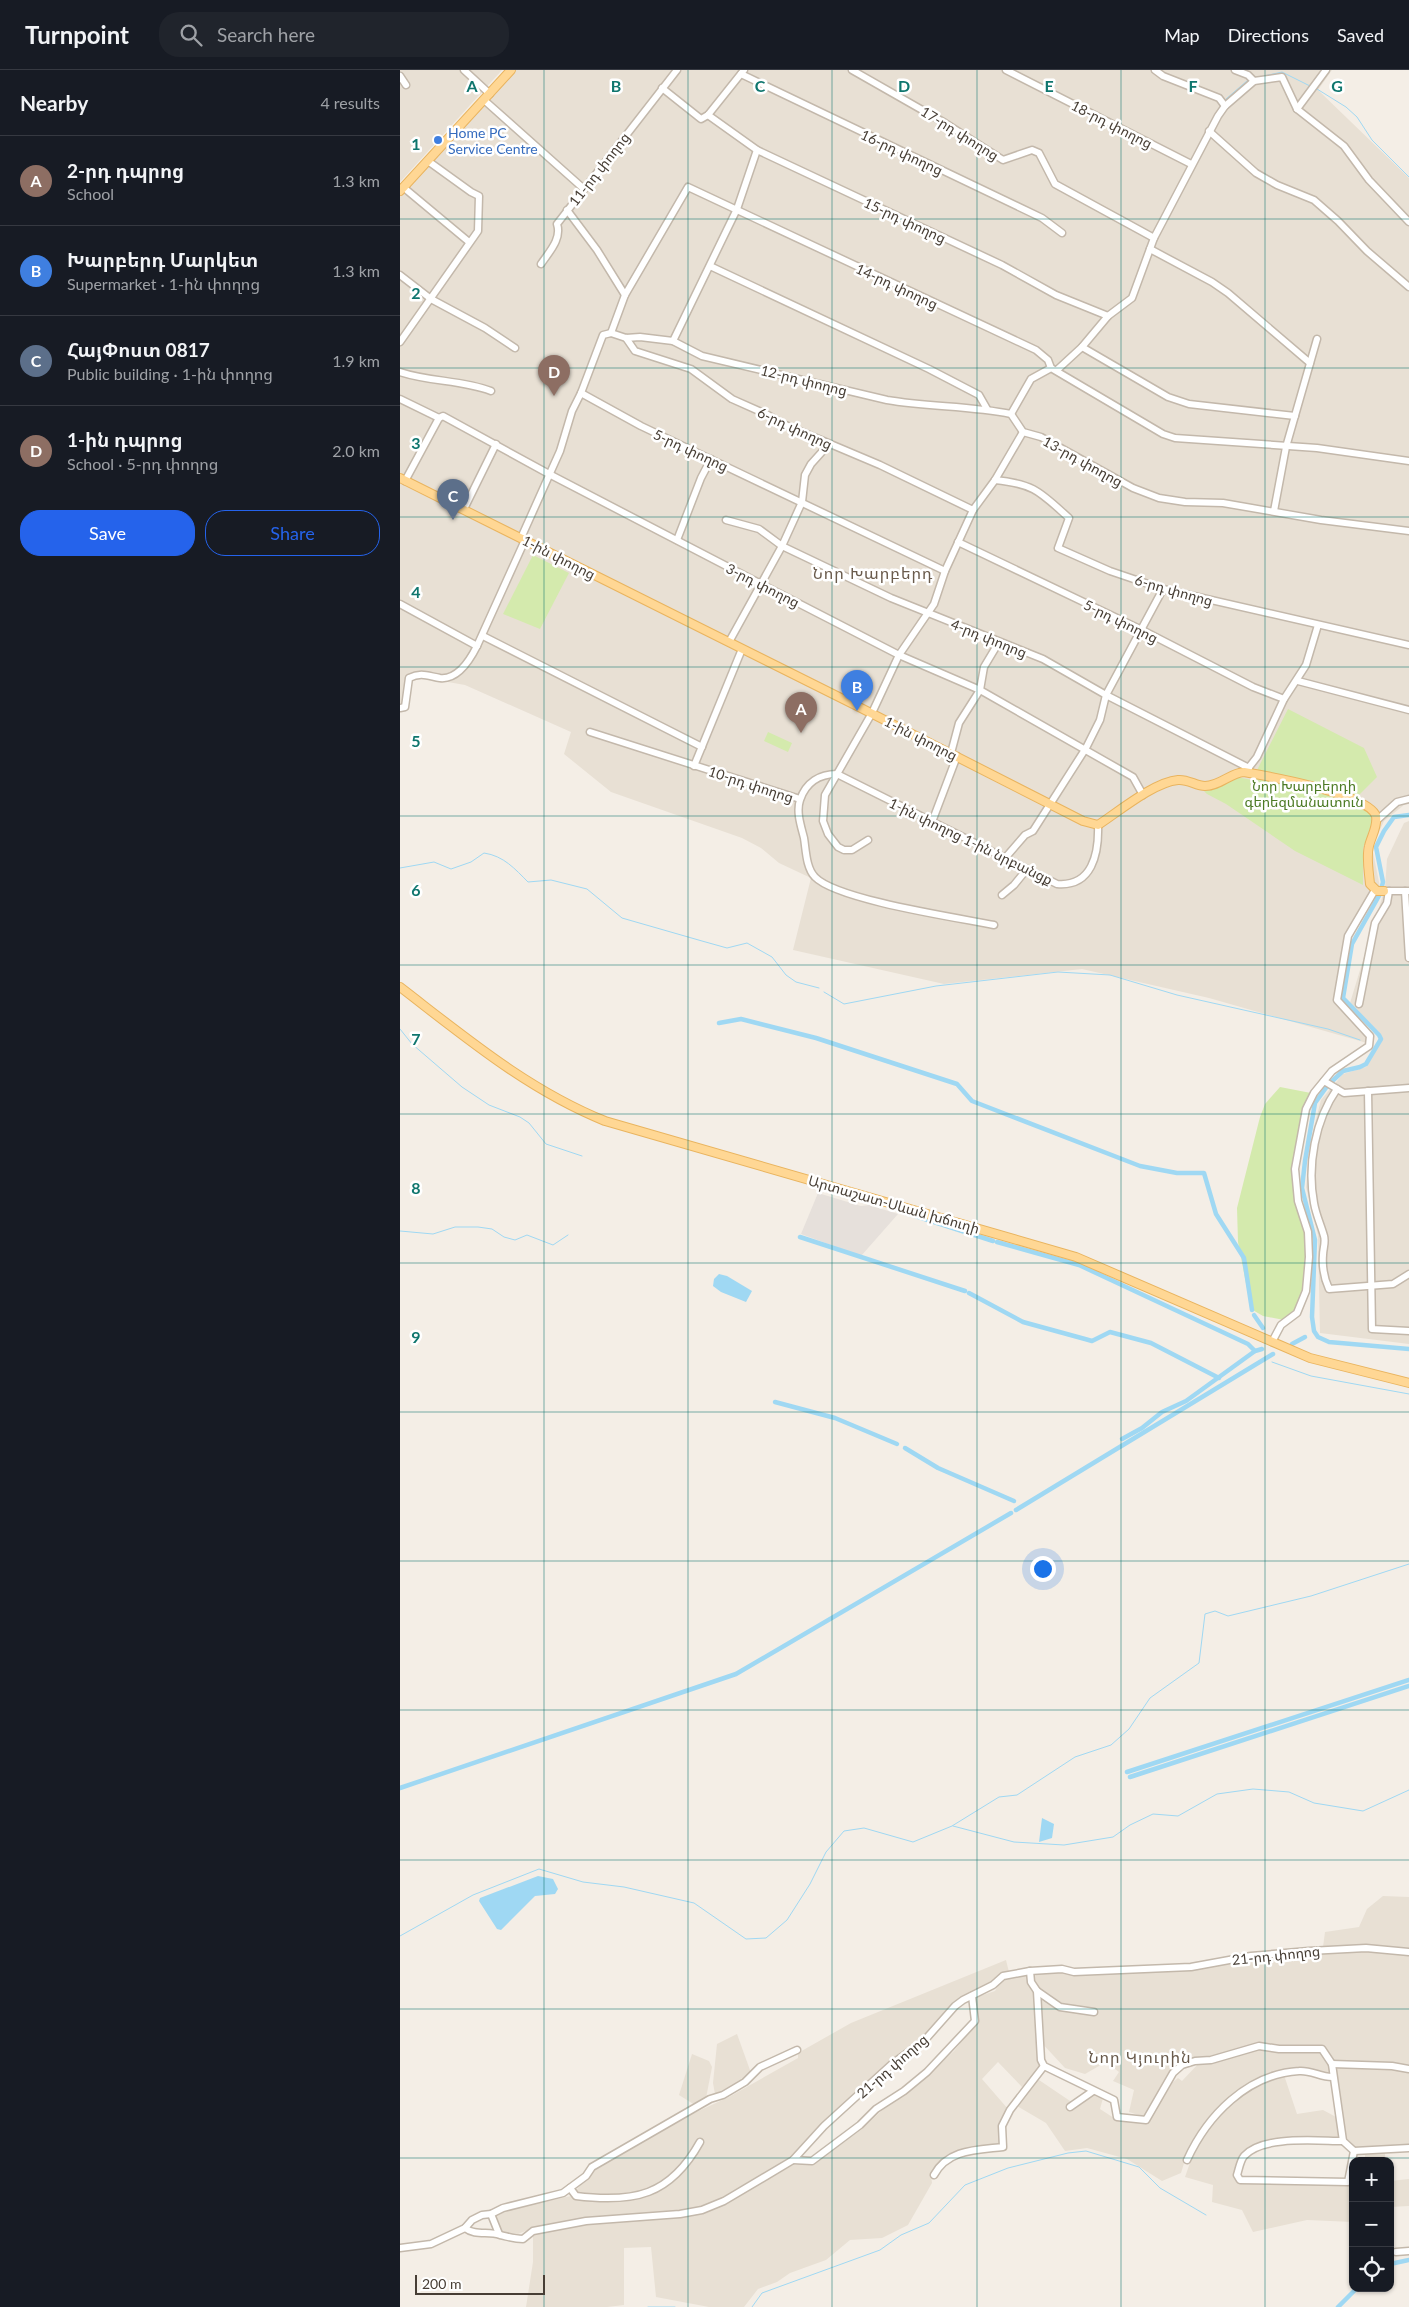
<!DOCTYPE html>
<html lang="en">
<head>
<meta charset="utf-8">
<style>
  :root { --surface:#171b24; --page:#20242c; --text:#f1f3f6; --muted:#9ea1a6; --line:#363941; --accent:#2563eb }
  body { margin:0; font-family:Lato,"Noto Sans Armenian",sans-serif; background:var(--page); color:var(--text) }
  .controls { position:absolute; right:15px; bottom:15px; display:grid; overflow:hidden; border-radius:10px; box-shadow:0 1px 4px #0004 }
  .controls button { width:45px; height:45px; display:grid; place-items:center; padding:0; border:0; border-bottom:1px solid var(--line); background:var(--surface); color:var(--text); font:25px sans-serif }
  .scale { position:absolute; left:15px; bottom:12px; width:130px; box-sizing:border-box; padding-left:5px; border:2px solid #473e35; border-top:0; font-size:14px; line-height:18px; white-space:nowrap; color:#473e35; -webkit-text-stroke:4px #fff; paint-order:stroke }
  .you { position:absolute; left:642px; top:1498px; width:18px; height:18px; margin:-12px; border:4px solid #fff; border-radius:50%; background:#1a73e8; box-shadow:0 0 0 8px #1a73e833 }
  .badge { display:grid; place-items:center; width:32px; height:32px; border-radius:50%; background:var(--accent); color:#fff; font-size:16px; font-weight:700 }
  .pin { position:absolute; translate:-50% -41px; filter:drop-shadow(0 1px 2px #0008) }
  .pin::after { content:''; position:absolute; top:26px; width:18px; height:15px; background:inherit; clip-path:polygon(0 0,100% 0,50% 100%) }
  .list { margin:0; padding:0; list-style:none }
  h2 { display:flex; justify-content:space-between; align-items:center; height:65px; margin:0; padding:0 20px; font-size:21px }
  h2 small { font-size:16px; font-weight:400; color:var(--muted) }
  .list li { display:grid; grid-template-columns:32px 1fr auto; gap:15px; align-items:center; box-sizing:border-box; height:90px; padding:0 20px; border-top:1px solid var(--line) }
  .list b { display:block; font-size:19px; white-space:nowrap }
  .list p { margin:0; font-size:16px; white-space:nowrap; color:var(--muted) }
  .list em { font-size:16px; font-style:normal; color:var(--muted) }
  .actions { display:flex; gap:10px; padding:15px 20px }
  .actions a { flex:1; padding:11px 0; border:1px solid var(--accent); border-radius:20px; text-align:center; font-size:18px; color:var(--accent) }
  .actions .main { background:var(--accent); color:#fff }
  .icon { flex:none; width:28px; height:28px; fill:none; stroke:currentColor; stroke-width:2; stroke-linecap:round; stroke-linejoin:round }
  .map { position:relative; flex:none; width:1009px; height:2237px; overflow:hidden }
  header { display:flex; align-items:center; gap:30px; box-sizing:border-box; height:70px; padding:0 25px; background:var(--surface); border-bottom:1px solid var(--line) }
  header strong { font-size:24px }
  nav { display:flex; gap:28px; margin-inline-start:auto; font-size:18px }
  .search { width:350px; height:45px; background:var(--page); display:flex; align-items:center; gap:12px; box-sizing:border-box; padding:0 18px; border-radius:20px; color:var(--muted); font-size:19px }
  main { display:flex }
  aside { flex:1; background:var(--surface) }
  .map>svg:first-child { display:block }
</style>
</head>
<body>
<header>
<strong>Turnpoint</strong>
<div class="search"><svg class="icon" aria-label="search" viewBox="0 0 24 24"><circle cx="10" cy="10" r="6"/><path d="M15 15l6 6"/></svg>Search here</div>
<nav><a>Map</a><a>Directions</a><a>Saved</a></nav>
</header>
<main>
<aside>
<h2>Nearby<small>4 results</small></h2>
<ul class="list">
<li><span class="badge" style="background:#8d6e63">A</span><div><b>2-րդ դպրոց</b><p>School</p></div><em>1.3 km</em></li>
<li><span class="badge" style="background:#3f7fe0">B</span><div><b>Խարբերդ Մարկետ</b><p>Supermarket · 1-ին փողոց</p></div><em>1.3 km</em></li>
<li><span class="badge" style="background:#5c6f8a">C</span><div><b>ՀայՓոստ 0817</b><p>Public building · 1-ին փողոց</p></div><em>1.9 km</em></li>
<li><span class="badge" style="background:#8d6e63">D</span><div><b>1-ին դպրոց</b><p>School · 5-րդ փողոց</p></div><em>2.0 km</em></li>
</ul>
<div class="actions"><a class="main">Save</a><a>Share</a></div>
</aside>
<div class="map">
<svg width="1009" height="2237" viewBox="0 0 1009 2237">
  <rect width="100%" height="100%" fill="#f4eee6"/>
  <!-- residential -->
  <g fill="#e8e0d4">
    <path d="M0,0H102L0,112Z"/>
    <path d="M115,0H932L918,20L1009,108V731L984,751L972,777L980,817L966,830L947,860L936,931L969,966L967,973L809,928L682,899L544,914L393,880L411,808L379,793L361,778L342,768L211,722L164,684L171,662L65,615L25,608L12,611L8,634L0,637V126Z"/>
    <path d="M1009,751V1274L920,1263L918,1165L906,1117L911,1069L921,1030L943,1004L966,997L982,971L979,962L950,933L985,818L987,789L1004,753Z"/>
    <path d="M983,1826L1009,1827V1878L970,1875L923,1877L925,1862L959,1857L967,1839Z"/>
    <path d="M970,1881L1009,1886V1997L933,1991L926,1979L859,1975L810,1989L780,1991L745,2047L729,2042L734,2020L713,2011L719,2002L706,1992L685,2004L665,1998L640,1971L639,1929L642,1927L634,1911L636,1903L664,1902L670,1904L794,1899L855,1888Z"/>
    <path d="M606,1890L609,1902L595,1913L563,1928L521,1974L419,2059L386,2092L320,2130L295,2140L133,2158L113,2166L102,2163L95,2149L98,2142L171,2126L196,2097L279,2050L329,2027L398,1988V1983L451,1953Z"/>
    <path d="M625,1904L635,1925L638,1990L642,1998L622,2017L598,1992L582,2009L608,2039L601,2048L599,2073L559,2080L542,2090L531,2105L532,2113L508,2155L482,2168L450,2170L426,2190L390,2203L377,2212L358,2219L344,2237H309L256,2227L251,2177L224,2178V2235L207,2237H126L133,2192V2163L210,2151L275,2148L300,2144L336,2127L393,2095L417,2092L461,2060L493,2030L520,2012L554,1981L578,1951L575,1937L577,1927L595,1921L603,1907Z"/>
    <path d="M337,1964L351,2003L341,2011L315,2024L313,2013L317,1974Z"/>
    <path d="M869,1979L921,1981L927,1987L931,2002L924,2006L908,1999L870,2006L826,2032L785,2090L781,2103L762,2111L727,2089L687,2078L665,2081L646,2053L617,2036L626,2022L639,2010L676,2035L694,2024L703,2028L700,2039L717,2050L748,2053L773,2012L778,2008L782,2011L799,1993L819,1992L853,1980Z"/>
    <path d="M292,1984L309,1991L312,1997L306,2028L295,2035L279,2025Z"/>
    <path d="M936,1996L992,1998L1009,2001V2075L954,2079L946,2070L935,2007Z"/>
    <path d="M884,2005L897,2044L923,2040L938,2048L940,2069L883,2070L844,2084L839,2112H953V2152L907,2150L853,2162L842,2140L812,2132L813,2115L785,2107L798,2070L836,2027Z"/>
    <path d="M985,2080V2091H965V2082Z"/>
    <path d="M1009,2109V2136L990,2137V2111Z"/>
  </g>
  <!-- industrial -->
  <path fill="#e6e0db" d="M418,1123L461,1136L469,1135L498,1144L461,1186L401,1164Z"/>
  <!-- green -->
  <g fill="#d4eaad">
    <path d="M133,485L169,503L140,559L103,544Z"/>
    <path d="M888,639L964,678L977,707L958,726L975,745L963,778V815L895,781L826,734L807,724L802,719L820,717L832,706L852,710Z"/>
    <path d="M368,662L392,673L388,682L364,671Z"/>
    <path d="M880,1017L911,1023L896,1091V1130L909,1161L906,1209L899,1240L884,1250L863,1246L851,1239L838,1172L837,1138L860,1047L865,1034Z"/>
  </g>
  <!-- water -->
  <g fill="#9fd8f3">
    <path d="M319,1204L327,1206L352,1221L346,1232L321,1222L313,1216L314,1209Z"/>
    <path d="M642,1748L654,1754L652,1768L639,1772Z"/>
    <path d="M138,1806L153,1809L158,1819L155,1824L135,1826L101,1860L97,1859L79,1831L80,1828Z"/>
  </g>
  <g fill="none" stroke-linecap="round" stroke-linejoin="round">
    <!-- stream -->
    <g stroke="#9fd8f3" stroke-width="1">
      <path d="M855,8L882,2L910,16"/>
      <path d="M917,19L946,37L957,47L972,70L1009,107"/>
      <path d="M826,29L848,10"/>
      <path d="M0,798L34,792L51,799L71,792L84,783C104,786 115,799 128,812L151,810L187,819L222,848L302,871L327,878L347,873L372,887L386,905L396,912L419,918"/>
      <path d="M424,922L444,934L536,916L658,902L710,905L777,925L928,959L960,970"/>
      <path d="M0,959L12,974L62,1017L89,1035L120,1047L129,1053L146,1074L182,1086"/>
      <path d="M0,1161L33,1164L55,1157H78L92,1159L104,1167L115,1170L127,1165L153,1175L168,1165"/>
      <path d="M872,1292L911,1306L1009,1324"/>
      <path d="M553,1756L614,1772L664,1775L713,1767L730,1755L753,1744L778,1746L817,1724L853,1719L889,1722L914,1733L963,1741L1009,1720"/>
      <path d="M0,1866L73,1825L139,1799L183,1812L224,1817L294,1833L346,1869L366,1868L387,1850L410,1814L426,1782L444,1761L464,1758L513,1772L552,1756L599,1727L617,1725L675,1687L711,1675L729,1659L750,1628L799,1593L805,1544L815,1541L828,1546L911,1526L1009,1494"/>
      <path d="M248,2237H275"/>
      <path d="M352,2237L362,2223L480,2180L501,2165L529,2153L565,2115L608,2098L668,2083L686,2081L739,2097L760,2118L806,2145"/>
    </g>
    <!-- canal -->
    <g stroke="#9fd8f3" stroke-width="4.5">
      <path d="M1009,745L994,747L984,761L976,777L983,812L980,824L952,874L943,928L979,965L981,969L966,994L960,997L943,1001L928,1015L915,1033L905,1091L902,1118L915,1170L912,1247L914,1261L918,1267L929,1272L1009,1279"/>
      <path d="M319,953L341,949L416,968L557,1014L572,1031L740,1096L777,1103H804L816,1144L844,1188L852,1240"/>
      <path d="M500,1141L593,1171"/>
      <path d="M400,1167L565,1221"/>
      <path d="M597,1172L679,1195L848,1274L855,1281"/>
      <path d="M569,1223L623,1252L685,1269L692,1271L710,1262L751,1273L819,1308"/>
      <path d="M854,1245L863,1258"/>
      <path d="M892,1274L905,1267"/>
      <path d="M375,1332L435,1348L497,1374"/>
      <path d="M722,1369L742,1358L762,1342L786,1331L855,1281L862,1279"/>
      <path d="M505,1378L538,1398L614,1431"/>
      <path d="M616,1440L873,1284"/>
      <path d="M727,1702L1009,1610"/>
      <path d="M730,1707L1009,1616"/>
      <path d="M0,1718L336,1604L611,1443"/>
      <path d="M990,2194L1009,2190"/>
      <path d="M938,2237L957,2218"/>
    </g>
    <defs>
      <g id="minor">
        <path d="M64,0L90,24"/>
        <path d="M452,0L545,53L603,90L632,80L639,83L655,114L754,168"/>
        <path d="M606,0L791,94"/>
        <path d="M755,0L763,6L819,28L825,36"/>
        <path d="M835,0L848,5L854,11"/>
        <path d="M341,4L642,148L662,163"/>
        <path d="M0,6L6,15"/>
        <path d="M262,18L301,49L308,45L344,0"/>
        <path d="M84,30L184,119"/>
        <path d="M897,39L926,0"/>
        <path d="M308,45L357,80L602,195L656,225L708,246"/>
        <path d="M809,61L856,103L877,115L914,130L938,151L967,181L1009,217"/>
        <path d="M3,117L69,172"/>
        <path d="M167,140L197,180L225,225"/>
        <path d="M750,179L812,212L828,223L910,293"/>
        <path d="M141,194C149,182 162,169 157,154L277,0"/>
        <path d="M310,196L529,299L579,325L587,339"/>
        <path d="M0,205L31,229L85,258L115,278"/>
        <path d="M211,263L225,225L288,117L636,280L648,290L651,298"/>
        <path d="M226,268L235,281L291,299L332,329L368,345L383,354L480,395L573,440"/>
        <path d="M273,271L337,139L357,80"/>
        <path d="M0,272L78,161L79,126L71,122L28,91"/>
        <path d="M682,277L768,327L789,334L895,346"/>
        <path d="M657,300L682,277L708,246L732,228L754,168L818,46L825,36L854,11L882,7L897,39L944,76L969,110L1009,152"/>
        <path d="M0,302C30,312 62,310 91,321"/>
        <path d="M181,323L203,265L211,263L226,268L240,267L273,271L302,286L487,330C528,337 570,336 611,344L623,362L641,367L733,418L759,428L785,432L823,433L921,450L1009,461"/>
        <path d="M0,329L39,348"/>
        <path d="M611,344L631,309L651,298L763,364L775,368L917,378L1009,391"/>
        <path d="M39,348L43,346L149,404L361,514L499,585L580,620L733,707L743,725"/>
        <path d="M595,410C635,414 640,422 669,448L658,478L710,501L763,519L1009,575"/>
        <path d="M5,411L39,348"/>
        <path d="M64,439L96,374"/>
        <path d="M874,441L886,377L917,269"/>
        <path d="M326,450L359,459L382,476L491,528L643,589L706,625L849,698"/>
        <path d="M121,468L160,381L172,341L181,323L241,356L545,501"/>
        <path d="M277,470L301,408L311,389"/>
        <path d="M558,472L742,560L853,617L884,629"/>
        <path d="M0,534L77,576L125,470"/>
        <path d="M83,566L302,677"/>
        <path d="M329,572L382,476L402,432L405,405L411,394L429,374"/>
        <path d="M898,611L1009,640"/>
        <path d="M0,638L5,637L9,608C21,602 28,606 40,608C58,610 70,590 77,576"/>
        <path d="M190,662L400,729"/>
        <path d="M551,683L559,653L580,620L584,597L599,572"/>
        <path d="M294,696L342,579"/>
        <path d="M846,701L857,687L884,629L906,595L918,555"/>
        <path d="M976,751L997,732L1009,729"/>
        <path d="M532,752L557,686"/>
        <path d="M468,770L452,780H444L438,777L428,764L423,751L425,725L472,643L499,585L534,534L545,501L573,440L595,410L623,362"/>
        <path d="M606,787L625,765L633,761L686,678L700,650L706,625L763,519"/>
        <path d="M985,821H1008"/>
        <path d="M1005,821L1009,888"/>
        <path d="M602,825L614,815L627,799"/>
        <path d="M594,855C559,848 437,830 415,807C406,798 406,780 404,768C401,756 396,742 400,730C406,712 420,704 437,704L657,814C692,817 699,784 698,755"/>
        <path d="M959,934L975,853L987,833L989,821"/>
        <path d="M924,1011L944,1023L1009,1018"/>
        <path d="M937,1019C915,1050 907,1096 914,1133C916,1145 921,1155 924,1166C926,1172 923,1179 923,1185C922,1197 924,1208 929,1219L993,1214L1009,1204"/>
        <path d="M968,1021L972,1259L1009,1261"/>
        <path d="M872,1272L881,1255L897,1243L906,1221L909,1187L908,1162L898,1131L895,1099L906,1039L914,1023L932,1001L969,976L970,966L937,930L948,866L975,820"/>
        <path d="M630,1901L631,1912L637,1921L641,1990L644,1996L714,2030L717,2047L746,2050L773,2003L782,1995L795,1991L811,1990L859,1976L879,1979H922L932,1994L943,2071L954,2081L1009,2078"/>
        <path d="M637,1921L660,1937L694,1942"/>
        <path d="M932,1994L992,1996L1009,1999"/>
        <path d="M670,2037L693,2021"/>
        <path d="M943,2071C917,2071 863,2065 844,2086C840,2091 839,2099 837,2105L840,2110L948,2112L954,2081"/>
        <path d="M393,2090L412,2091L460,2055L476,2039L504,2021L527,2002L575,1951L572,1926"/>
        <path d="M787,2090C807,2046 847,2004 899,2001C911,2000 920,2007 932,2007"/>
        <path d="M534,2105C548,2079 577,2080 603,2077L602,2056L610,2040L644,1996"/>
        <path d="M170,2118L176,2126C234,2133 270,2126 300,2072"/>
        <path d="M91,2144L99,2164"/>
        <path d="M65,2158C75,2166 88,2161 100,2165C109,2167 114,2169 123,2169L133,2161L186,2151L280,2144L302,2140L324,2131L393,2090L424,2056L492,1994L524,1971L555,1936L563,1930L593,1915L603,1906L630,1901L662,1899L674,1902L791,1897L851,1886L909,1881L966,1878L1009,1882"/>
        <path d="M0,2178L31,2174L65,2158L72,2150L82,2145L91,2144L103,2138L163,2123L186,2106L192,2097L310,2029L323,2025L345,2012L360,1997L397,1980"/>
        <path d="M996,2182L1009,2181"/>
      </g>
      <g id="major">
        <path d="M0,121L111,0"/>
        <path d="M0,408L455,635L683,751L698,755C718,742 754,712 778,710C788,709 796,716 805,716C820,716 830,703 844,702C867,706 969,724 976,746C978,756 971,767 969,776C966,787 969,802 970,814L977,821H984"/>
        <path d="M0,917C65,967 128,1020 205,1051L676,1187L910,1288L1009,1313"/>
      </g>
    </defs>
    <!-- minor casing -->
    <use href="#minor" stroke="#c3b8ab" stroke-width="9"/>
    <!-- major casing -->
    <use href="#major" stroke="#e9b45f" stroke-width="10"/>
    <!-- minor -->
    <use href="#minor" stroke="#fff" stroke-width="6"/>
    <!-- major -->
    <use href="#major" stroke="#ffd794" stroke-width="8"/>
  </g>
  <!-- grid -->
  <path fill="none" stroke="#0f766e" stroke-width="1" stroke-opacity="0.55" d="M144,0V2237M288,0V2237M432,0V2237M577,0V2237M721,0V2237M865,0V2237M0,149H1009M0,298H1009M0,447H1009M0,597H1009M0,746H1009M0,895H1009M0,1044H1009M0,1193H1009M0,1342H1009M0,1491H1009M0,1640H1009M0,1790H1009M0,1939H1009M0,2088H1009"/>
  <!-- markers -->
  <circle fill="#3f7fe0" stroke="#fff" stroke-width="2" cx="38" cy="70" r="5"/>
  <g text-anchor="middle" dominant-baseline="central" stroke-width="5" stroke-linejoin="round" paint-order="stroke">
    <!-- street labels -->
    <g font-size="14" fill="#473e35" stroke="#fff">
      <text transform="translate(712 54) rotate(27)">18-րդ փողոց</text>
      <text transform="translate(560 63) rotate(32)">17-րդ փողոց</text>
      <text transform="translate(502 82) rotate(25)">16-րդ փողոց</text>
      <text transform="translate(199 99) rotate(-52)">11-րդ փողոց</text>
      <text transform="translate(505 150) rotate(25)">15-րդ փողոց</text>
      <text transform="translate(497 216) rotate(25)">14-րդ փողոց</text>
      <text transform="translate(404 310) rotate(14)">12-րդ փողոց</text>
      <text transform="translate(395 358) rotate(25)">6-րդ փողոց</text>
      <text transform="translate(291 380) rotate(25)">5-րդ փողոց</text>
      <text transform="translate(683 391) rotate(29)">13-րդ փողոց</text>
      <text transform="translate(159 487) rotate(27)">1-ին փողոց</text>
      <text transform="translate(363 515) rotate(27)">3-րդ փողոց</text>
      <text transform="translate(774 520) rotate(16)">6-րդ փողոց</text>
      <text transform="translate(721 551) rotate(26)">5-րդ փողոց</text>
      <text transform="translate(589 568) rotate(22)">4-րդ փողոց</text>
      <text transform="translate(521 668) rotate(27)">1-ին փողոց</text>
      <text transform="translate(351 714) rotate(18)">10-րդ փողոց</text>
      <text transform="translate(571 771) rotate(26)">1-ին փողոց 1-ին նրբանցք</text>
      <text transform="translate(494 1134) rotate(16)">Արտաշատ-Սևան խճուղի</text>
      <text transform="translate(876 1885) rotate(-6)">21-րդ փողոց</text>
      <text transform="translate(492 1996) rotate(-41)">21-րդ փողոց</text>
    </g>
    <!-- shop labels -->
    <g font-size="14" fill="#366cbe" stroke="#fff" text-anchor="start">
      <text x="48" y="62">Home PC<tspan x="48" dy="16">Service Centre</tspan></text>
    </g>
    <!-- park labels -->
    <g font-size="14" fill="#4d7b25" stroke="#fff">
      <text x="904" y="715">Նոր Խարբերդի<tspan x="904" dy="16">գերեզմանատուն</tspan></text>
    </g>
    <!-- quarter labels -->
    <g font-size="16" letter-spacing="1" fill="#6a5b4c" stroke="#fff">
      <text x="473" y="502">Նոր Խարբերդ</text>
      <text x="740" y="1986">Նոր Կյուրին</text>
    </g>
  </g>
  <g font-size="16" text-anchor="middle" font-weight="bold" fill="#0f766e" stroke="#fff" stroke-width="5" stroke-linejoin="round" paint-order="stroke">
    <text x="72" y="22">A</text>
    <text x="216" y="22">B</text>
    <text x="360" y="22">C</text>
    <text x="504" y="22">D</text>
    <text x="649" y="22">E</text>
    <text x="793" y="22">F</text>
    <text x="937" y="22">G</text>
    <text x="16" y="80">1</text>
    <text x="16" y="229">2</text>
    <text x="16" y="379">3</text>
    <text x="16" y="528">4</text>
    <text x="16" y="677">5</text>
    <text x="16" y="826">6</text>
    <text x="16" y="975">7</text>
    <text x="16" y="1124">8</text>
    <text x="16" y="1273">9</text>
  </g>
</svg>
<div class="controls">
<button>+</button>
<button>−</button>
<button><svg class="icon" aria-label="locate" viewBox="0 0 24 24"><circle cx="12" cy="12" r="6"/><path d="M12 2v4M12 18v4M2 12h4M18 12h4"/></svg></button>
</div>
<div class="scale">200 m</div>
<div class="you"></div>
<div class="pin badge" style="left:401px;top:663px;background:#8d6e63">A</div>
<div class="pin badge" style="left:457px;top:641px;background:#3f7fe0">B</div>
<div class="pin badge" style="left:53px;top:450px;background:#5c6f8a">C</div>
<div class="pin badge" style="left:154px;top:326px;background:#8d6e63">D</div>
</div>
</main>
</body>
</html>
